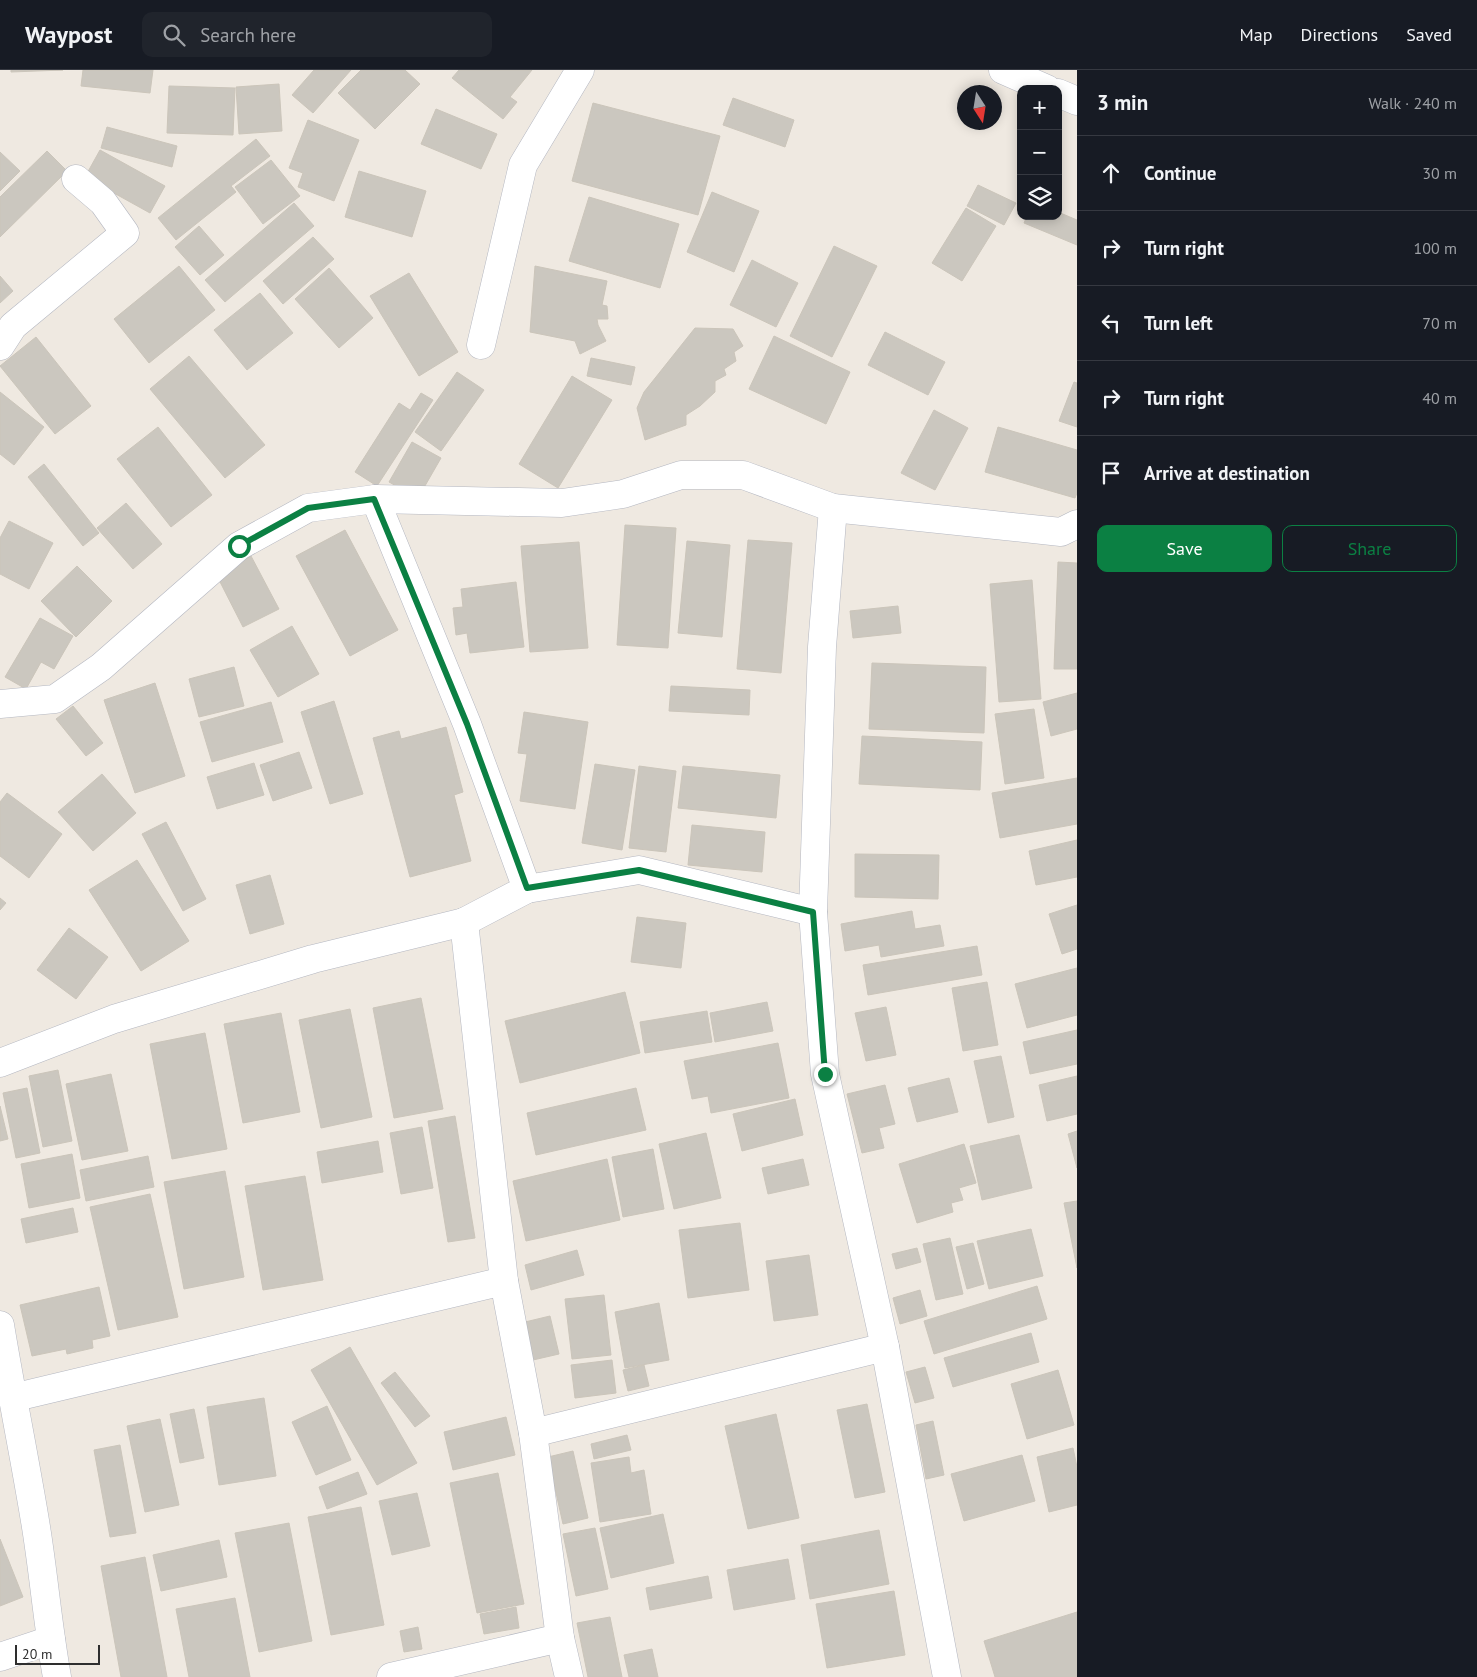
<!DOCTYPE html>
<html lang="en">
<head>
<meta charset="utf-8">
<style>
  :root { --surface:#171b24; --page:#20242c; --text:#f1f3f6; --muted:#9ea1a6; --line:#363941; --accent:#0b8043 }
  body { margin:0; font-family:"PT Sans",sans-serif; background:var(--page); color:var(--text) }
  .controls { position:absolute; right:15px; top:15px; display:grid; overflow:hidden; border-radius:10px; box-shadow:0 2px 12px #0003 }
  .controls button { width:45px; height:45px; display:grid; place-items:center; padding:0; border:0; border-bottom:1px solid var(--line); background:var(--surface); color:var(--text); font:25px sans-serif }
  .compass { position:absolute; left:957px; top:15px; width:45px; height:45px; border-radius:50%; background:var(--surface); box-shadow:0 2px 12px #0003; rotate:168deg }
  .scale { position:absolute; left:15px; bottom:12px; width:85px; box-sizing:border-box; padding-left:5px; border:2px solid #2e2e2e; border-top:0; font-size:14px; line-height:18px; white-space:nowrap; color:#2e2e2e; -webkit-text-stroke:4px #fff; paint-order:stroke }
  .stop { position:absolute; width:15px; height:15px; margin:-11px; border:4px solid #0b8043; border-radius:50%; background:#fff }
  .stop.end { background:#0b8043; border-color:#fff; box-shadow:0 1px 5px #0008 }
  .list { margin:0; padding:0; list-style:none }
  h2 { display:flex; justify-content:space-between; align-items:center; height:65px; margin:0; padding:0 20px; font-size:21px }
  h2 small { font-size:16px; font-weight:400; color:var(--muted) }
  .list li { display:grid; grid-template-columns:32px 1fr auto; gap:15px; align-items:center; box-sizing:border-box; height:75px; padding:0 20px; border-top:1px solid var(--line) }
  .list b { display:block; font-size:19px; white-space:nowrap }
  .list em { font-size:16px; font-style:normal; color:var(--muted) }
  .actions { display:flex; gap:10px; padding:15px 20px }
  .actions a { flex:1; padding:11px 0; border:1px solid var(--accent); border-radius:10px; text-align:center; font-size:18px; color:var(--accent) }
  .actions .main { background:var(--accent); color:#fff }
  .icon { flex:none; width:28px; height:28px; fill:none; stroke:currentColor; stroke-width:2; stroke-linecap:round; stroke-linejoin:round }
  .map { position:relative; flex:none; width:1077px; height:1607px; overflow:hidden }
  header { display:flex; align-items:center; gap:30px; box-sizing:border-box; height:70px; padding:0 25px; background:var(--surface); border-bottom:1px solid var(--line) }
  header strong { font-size:24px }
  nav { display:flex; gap:28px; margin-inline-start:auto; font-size:18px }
  .search { width:350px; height:45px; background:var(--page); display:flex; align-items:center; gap:12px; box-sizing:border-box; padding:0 18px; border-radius:10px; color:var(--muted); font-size:19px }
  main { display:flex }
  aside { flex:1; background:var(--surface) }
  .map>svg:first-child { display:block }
</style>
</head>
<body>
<header>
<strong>Waypost</strong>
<div class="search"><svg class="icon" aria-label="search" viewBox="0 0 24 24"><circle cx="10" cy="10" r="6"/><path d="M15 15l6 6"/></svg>Search here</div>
<nav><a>Map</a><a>Directions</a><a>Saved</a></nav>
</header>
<main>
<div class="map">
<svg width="1077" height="1607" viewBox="0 0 1077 1607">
  <rect width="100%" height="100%" fill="#efe9e1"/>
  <!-- building -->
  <g fill="#cbc7bf" stroke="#cbc5ba">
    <path d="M11,0H63L11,2Z"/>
    <path d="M83,0H153L150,23L81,16Z"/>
    <path d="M314,0H351L313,43L292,25Z"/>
    <path d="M361,0H405L420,14L375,59L338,23Z"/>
    <path d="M459,0H532L510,27L517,32L503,49L452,8Z"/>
    <path d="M279,14L282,61L239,64L236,17Z"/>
    <path d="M169,16L235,18L233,65L167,63Z"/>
    <path d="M733,28L794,50L785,77L723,55Z"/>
    <path d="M593,33L720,66L698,145L572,111Z"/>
    <path d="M436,39L497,64L481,99L421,74Z"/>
    <path d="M308,50L359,70L334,131L298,117L303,103L289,98Z"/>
    <path d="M107,57L177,76L172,97L101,78Z"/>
    <path d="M256,69L270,86L231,116L236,122L176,170L158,148Z"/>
    <path d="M100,80L165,116L150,143L85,107Z"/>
    <path d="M47,81L67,101L0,167V127Z"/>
    <path d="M0,82L20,101L0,121Z"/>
    <path d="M271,90L300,126L263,154L235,117Z"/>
    <path d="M359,101L426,121L412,167L345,147Z"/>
    <path d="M978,115L1016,133L1004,155L967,136Z"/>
    <path d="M712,122L759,141L734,202L687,182Z"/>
    <path d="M589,127L679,154L660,218L569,191Z"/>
    <path d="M294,133L314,156L225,232L205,210Z"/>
    <path d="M966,138L996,156L962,211L932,193Z"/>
    <path d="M1058,142L1077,150V175L1024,153L1027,146H1058Z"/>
    <path d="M199,156L224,185L200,205L175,177Z"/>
    <path d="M313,167L334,189L283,234L263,211Z"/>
    <path d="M834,176L877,196L832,287L790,266Z"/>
    <path d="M752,190L798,213L776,257L730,235Z"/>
    <path d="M179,196L215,240L149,293L114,249Z"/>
    <path d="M535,196L607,211L602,235L607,236L608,249H597L598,255L606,271L580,284L575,271L530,262Z"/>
    <path d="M329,198L373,248L339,278L295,229Z"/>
    <path d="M409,203L458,282L419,306L370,226Z"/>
    <path d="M0,206L13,221L0,233Z"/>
    <path d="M260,223L293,263L247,300L214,260Z"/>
    <path d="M695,258L733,259L743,276L734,282L736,291L724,299L726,305L715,311V322L700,336L686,345V355L645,370L637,338L644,322Z"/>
    <path d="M885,262L945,292L928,325L868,295Z"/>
    <path d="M774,266L850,302L826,354L749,319Z"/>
    <path d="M36,267L91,336L55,364L0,296Z"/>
    <path d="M189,286L265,375L225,408L150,319Z"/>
    <path d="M591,288L635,297L631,315L587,306Z"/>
    <path d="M457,302L484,320L441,381L415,362Z"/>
    <path d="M572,306L612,330L558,418L519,394Z"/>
    <path d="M1074,312L1077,313V357L1059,351Z"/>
    <path d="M0,322L44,357L14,395L0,384Z"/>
    <path d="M421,323L433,330L377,416L355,402L399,333L410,340Z"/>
    <path d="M934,340L968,358L935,420L901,403Z"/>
    <path d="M158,357L212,425L171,457L117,389Z"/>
    <path d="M998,357L1077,380V423L1075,428L985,402Z"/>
    <path d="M412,372L441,388L418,428L389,412Z"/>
    <path d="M44,394L99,463L83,476L28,407Z"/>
    <path d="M126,433L162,474L133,499L97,458Z"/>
    <path d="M9,451L53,473L29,519L0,504V468Z"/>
    <path d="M625,455L676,458L668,578L617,575Z"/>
    <path d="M345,460L398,560L350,586L296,486Z"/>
    <path d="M748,470L792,473L781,603L737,599Z"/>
    <path d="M687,471L730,475L722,567L678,563Z"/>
    <path d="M579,472L588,578L530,582L521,476Z"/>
    <path d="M251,486L279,539L243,557L216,504Z"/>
    <path d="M1058,492L1077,493V599H1054Z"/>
    <path d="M77,496L112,531L76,567L41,531Z"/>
    <path d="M1032,510L1041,629L999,632L990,514Z"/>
    <path d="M516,512L524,577L470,583L467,563L456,565L453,538L463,537L461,519Z"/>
    <path d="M898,536L901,563L853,568L850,541Z"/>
    <path d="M40,548L73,566L54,599L41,592L26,619L5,607Z"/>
    <path d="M292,556L319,604L278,627L250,580Z"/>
    <path d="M872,593L986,597L984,663L869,659Z"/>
    <path d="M234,597L244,636L199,647L189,609Z"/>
    <path d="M155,613L185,706L135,723L104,630Z"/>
    <path d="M671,616L750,620L749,645L669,641Z"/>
    <path d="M1077,623V659L1051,666L1043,632Z"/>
    <path d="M334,631L363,724L330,734L301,642Z"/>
    <path d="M271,632L283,672L212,692L200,652Z"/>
    <path d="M73,636L103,673L86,686L56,649Z"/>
    <path d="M1034,639L1044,708L1005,714L995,644Z"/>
    <path d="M524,642L588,652L575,739L520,731L527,684L518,683Z"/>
    <path d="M446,657L463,722L454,725L471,791L410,807L373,668L399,661L401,669Z"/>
    <path d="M862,666L982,672L980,720L859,714Z"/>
    <path d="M299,682L312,718L273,731L260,695Z"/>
    <path d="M254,693L264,725L217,739L207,707Z"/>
    <path d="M595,694L635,700L622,780L582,773Z"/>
    <path d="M639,696L676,701L666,782L629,778Z"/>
    <path d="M683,696L780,705L776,748L678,738Z"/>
    <path d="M102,704L136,743L93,781L58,742Z"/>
    <path d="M1077,708V754L1000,768L992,723Z"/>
    <path d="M7,723L62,764L29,808L0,786V732Z"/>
    <path d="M166,752L206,829L183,841L142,764Z"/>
    <path d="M692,755L765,762L762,802L688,795Z"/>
    <path d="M1077,770V807L1036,815L1029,781Z"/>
    <path d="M855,784L939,785L938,829L855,827Z"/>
    <path d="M137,790L189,871L141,901L89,820Z"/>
    <path d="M270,805L284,854L250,864L236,815Z"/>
    <path d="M0,828L6,833L0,840Z"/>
    <path d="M1077,835V879L1062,884L1049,844Z"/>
    <path d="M912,841L915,859L940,855L944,876L881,887L879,875L845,881L841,854Z"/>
    <path d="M637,847L686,853L681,898L631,892Z"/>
    <path d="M69,858L108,887L76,929L37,900Z"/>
    <path d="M977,876L982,905L868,925L863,895Z"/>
    <path d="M1077,898V945L1027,958L1015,914Z"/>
    <path d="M987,912L998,975L963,981L952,918Z"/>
    <path d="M625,922L640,983L520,1013L505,951Z"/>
    <path d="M421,928L443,1039L394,1048L373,938Z"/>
    <path d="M767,932L773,961L715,972L710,943Z"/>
    <path d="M886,937L896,985L866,991L855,943Z"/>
    <path d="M350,939L372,1047L321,1058L299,950Z"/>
    <path d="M707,941L712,972L645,983L640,952Z"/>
    <path d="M281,943L300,1042L243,1053L224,954Z"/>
    <path d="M1077,960V994L1030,1004L1023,972Z"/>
    <path d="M205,963L227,1079L172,1089L150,974Z"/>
    <path d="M778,973L789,1028L711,1043L708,1026L692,1029L684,991Z"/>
    <path d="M1001,986L1014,1047L988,1053L974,991Z"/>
    <path d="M58,1000L72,1071L43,1077L29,1006Z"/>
    <path d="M111,1004L128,1081L82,1090L66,1014Z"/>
    <path d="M1077,1006V1044L1047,1051L1039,1015Z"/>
    <path d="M949,1008L958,1042L917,1052L908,1018Z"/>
    <path d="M885,1015L895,1054L879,1058L884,1078L862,1083L847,1024Z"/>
    <path d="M27,1018L40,1083L16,1088L3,1023Z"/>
    <path d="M636,1018L646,1060L536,1085L527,1043Z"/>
    <path d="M795,1029L803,1065L742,1081L733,1044Z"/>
    <path d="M0,1036L8,1069L0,1071Z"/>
    <path d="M455,1046L475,1168L448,1172L428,1051Z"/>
    <path d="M422,1057L433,1118L401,1124L390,1063Z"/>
    <path d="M1077,1061V1098L1068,1064Z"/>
    <path d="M706,1063L721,1128L674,1139L659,1074Z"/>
    <path d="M1019,1065L1032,1118L982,1130L970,1076Z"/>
    <path d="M378,1071L383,1102L322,1113L317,1082Z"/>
    <path d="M964,1074L976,1113L959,1118L963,1130L951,1133L953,1142L917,1153L899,1094Z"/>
    <path d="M653,1079L664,1139L623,1147L612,1087Z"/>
    <path d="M72,1084L80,1128L29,1138L21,1094Z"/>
    <path d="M148,1086L154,1117L86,1131L80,1100Z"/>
    <path d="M607,1089L620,1150L526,1171L513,1111Z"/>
    <path d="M803,1089L809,1115L768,1124L762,1098Z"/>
    <path d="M225,1101L244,1207L184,1219L164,1112Z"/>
    <path d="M305,1106L323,1210L263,1220L245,1116Z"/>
    <path d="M150,1124L178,1247L118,1260L90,1137Z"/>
    <path d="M1077,1131V1198L1064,1133Z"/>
    <path d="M73,1138L78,1162L26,1173L21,1149Z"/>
    <path d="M740,1153L749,1220L688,1228L679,1160Z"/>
    <path d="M1031,1159L1043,1206L989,1219L977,1171Z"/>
    <path d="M950,1168L963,1224L936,1230L923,1174Z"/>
    <path d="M973,1173L984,1214L967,1219L956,1177Z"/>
    <path d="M917,1178L921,1192L896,1199L892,1184Z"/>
    <path d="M577,1180L584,1205L531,1220L525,1195Z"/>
    <path d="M809,1185L818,1245L774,1251L766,1191Z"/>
    <path d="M1037,1216L1047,1249L934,1284L924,1251Z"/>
    <path d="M99,1217L110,1266L92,1270L93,1278L67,1284L66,1279L32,1286L20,1235Z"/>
    <path d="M920,1220L927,1246L900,1254L893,1228Z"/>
    <path d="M604,1225L611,1285L572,1289L565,1229Z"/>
    <path d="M659,1233L669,1290L625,1298L615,1242Z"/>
    <path d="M550,1246L559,1284L533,1290L525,1252Z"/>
    <path d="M1031,1263L1039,1292L953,1317L944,1288Z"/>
    <path d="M350,1277L417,1393L377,1415L311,1300Z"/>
    <path d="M612,1290L616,1323L575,1328L571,1295Z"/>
    <path d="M644,1295L649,1316L628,1321L623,1300Z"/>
    <path d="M925,1297L934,1328L915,1333L906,1302Z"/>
    <path d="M1058,1300L1074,1355L1027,1369L1011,1314Z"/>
    <path d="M395,1302L430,1346L415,1357L381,1313Z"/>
    <path d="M264,1328L276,1406L219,1415L207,1337Z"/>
    <path d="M867,1334L885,1422L855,1428L837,1340Z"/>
    <path d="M327,1336L351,1390L316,1405L292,1352Z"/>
    <path d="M194,1339L204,1388L180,1393L170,1344Z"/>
    <path d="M776,1344L799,1448L748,1459L725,1356Z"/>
    <path d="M506,1347L515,1385L453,1400L444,1362Z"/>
    <path d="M160,1349L179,1435L145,1442L127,1356Z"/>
    <path d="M933,1351L944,1405L926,1409L916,1355Z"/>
    <path d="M627,1365L631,1380L594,1389L591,1374Z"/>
    <path d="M120,1375L136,1463L110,1467L94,1380Z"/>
    <path d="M1073,1378L1077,1397V1435L1049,1442L1037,1387Z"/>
    <path d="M573,1381L588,1448L563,1454L548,1387Z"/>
    <path d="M1022,1385L1035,1431L964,1451L951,1404Z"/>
    <path d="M629,1387L631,1403L644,1400L651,1444L600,1452L591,1393Z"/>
    <path d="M358,1402L367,1424L327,1439L319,1417Z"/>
    <path d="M498,1403L524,1534L477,1543L450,1413Z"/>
    <path d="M417,1423L430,1476L392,1485L379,1431Z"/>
    <path d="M361,1437L384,1555L331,1565L308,1447Z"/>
    <path d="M663,1444L674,1493L611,1508L600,1458Z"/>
    <path d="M289,1453L312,1571L259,1582L235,1463Z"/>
    <path d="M595,1458L608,1519L576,1526L563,1464Z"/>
    <path d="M879,1460L889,1514L810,1529L801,1475Z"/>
    <path d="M0,1469L23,1527L0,1536Z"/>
    <path d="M219,1470L227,1507L161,1521L153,1485Z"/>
    <path d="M145,1487L167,1607H121L101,1496Z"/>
    <path d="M788,1489L795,1529L734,1540L727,1500Z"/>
    <path d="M708,1506L712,1528L650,1540L646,1518Z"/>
    <path d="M894,1521L905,1585L827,1598L816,1534Z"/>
    <path d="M235,1528L250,1607H189L176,1539Z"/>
    <path d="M516,1537L519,1558L484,1564L480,1544Z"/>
    <path d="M1077,1542V1607H995L984,1571Z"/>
    <path d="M610,1547L622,1607H588L577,1553Z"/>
    <path d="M418,1557L422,1579L404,1582L400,1561Z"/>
    <path d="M652,1579L658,1607H629L624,1585Z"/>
  </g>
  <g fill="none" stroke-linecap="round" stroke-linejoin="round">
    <defs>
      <g id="minor">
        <path d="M481,275L523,95L580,0"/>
        <path d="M0,276L13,256L125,163L103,132L76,109"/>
        <path d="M375,429L467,654L527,819"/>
        <path d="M833,438L822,577L813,842L825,1004L885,1277L947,1607"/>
        <path d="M0,634L55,629L101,597L239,476L308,438L375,429L562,433L623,424L681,405H743L833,438L1061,462L1077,454"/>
        <path d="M464,852L504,1211L533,1363L560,1568L569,1607"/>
        <path d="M0,993L114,949L313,889L464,852L527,819L639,800L813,842"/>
        <path d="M0,1255C11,1322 25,1389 36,1457C44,1507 48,1557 57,1607"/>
        <path d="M12,1328L504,1211"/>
        <path d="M533,1363L885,1277"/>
        <path d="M0,1587L51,1570"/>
        <path d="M391,1607L560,1568"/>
      </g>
      <g id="tertiary">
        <path d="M1003,0L1047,19"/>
        <path d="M1058,23L1077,31"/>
      </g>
    </defs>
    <!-- minor casing -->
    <use href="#minor" stroke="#b4b7c1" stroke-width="29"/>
    <!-- tertiary casing -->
    <use href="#tertiary" stroke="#b4b7c1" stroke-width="29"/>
    <!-- minor -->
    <use href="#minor" stroke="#fff" stroke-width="28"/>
    <!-- tertiary -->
    <use href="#tertiary" stroke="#fff" stroke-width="28"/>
  </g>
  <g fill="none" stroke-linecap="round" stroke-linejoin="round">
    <!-- route -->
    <path stroke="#0b8043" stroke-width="6" d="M239,476L308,438L374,429L467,654L527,818L639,800L813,842L825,1004"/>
  </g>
</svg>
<div class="controls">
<button>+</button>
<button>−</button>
<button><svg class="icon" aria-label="layers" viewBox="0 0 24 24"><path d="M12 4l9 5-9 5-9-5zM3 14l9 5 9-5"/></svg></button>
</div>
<svg class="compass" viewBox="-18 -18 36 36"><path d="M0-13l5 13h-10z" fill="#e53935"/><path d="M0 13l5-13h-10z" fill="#9ea1a6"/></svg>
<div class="scale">20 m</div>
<div class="stop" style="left:239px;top:476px"></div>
<div class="stop end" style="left:825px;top:1004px"></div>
</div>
<aside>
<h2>3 min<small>Walk · 240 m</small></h2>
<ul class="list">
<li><svg class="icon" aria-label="ahead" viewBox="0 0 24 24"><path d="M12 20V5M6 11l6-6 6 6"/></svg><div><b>Continue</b></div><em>30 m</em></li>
<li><svg class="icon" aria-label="right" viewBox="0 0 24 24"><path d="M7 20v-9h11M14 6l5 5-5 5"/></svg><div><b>Turn right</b></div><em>100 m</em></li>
<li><svg class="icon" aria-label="left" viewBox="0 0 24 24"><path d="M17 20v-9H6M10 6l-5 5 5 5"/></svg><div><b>Turn left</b></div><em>70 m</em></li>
<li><svg class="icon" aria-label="right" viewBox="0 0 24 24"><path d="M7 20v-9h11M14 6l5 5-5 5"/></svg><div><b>Turn right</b></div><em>40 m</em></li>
<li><svg class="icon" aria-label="arrive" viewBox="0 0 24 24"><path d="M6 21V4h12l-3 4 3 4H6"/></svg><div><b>Arrive at destination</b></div></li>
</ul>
<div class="actions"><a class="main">Save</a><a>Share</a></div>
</aside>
</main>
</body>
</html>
